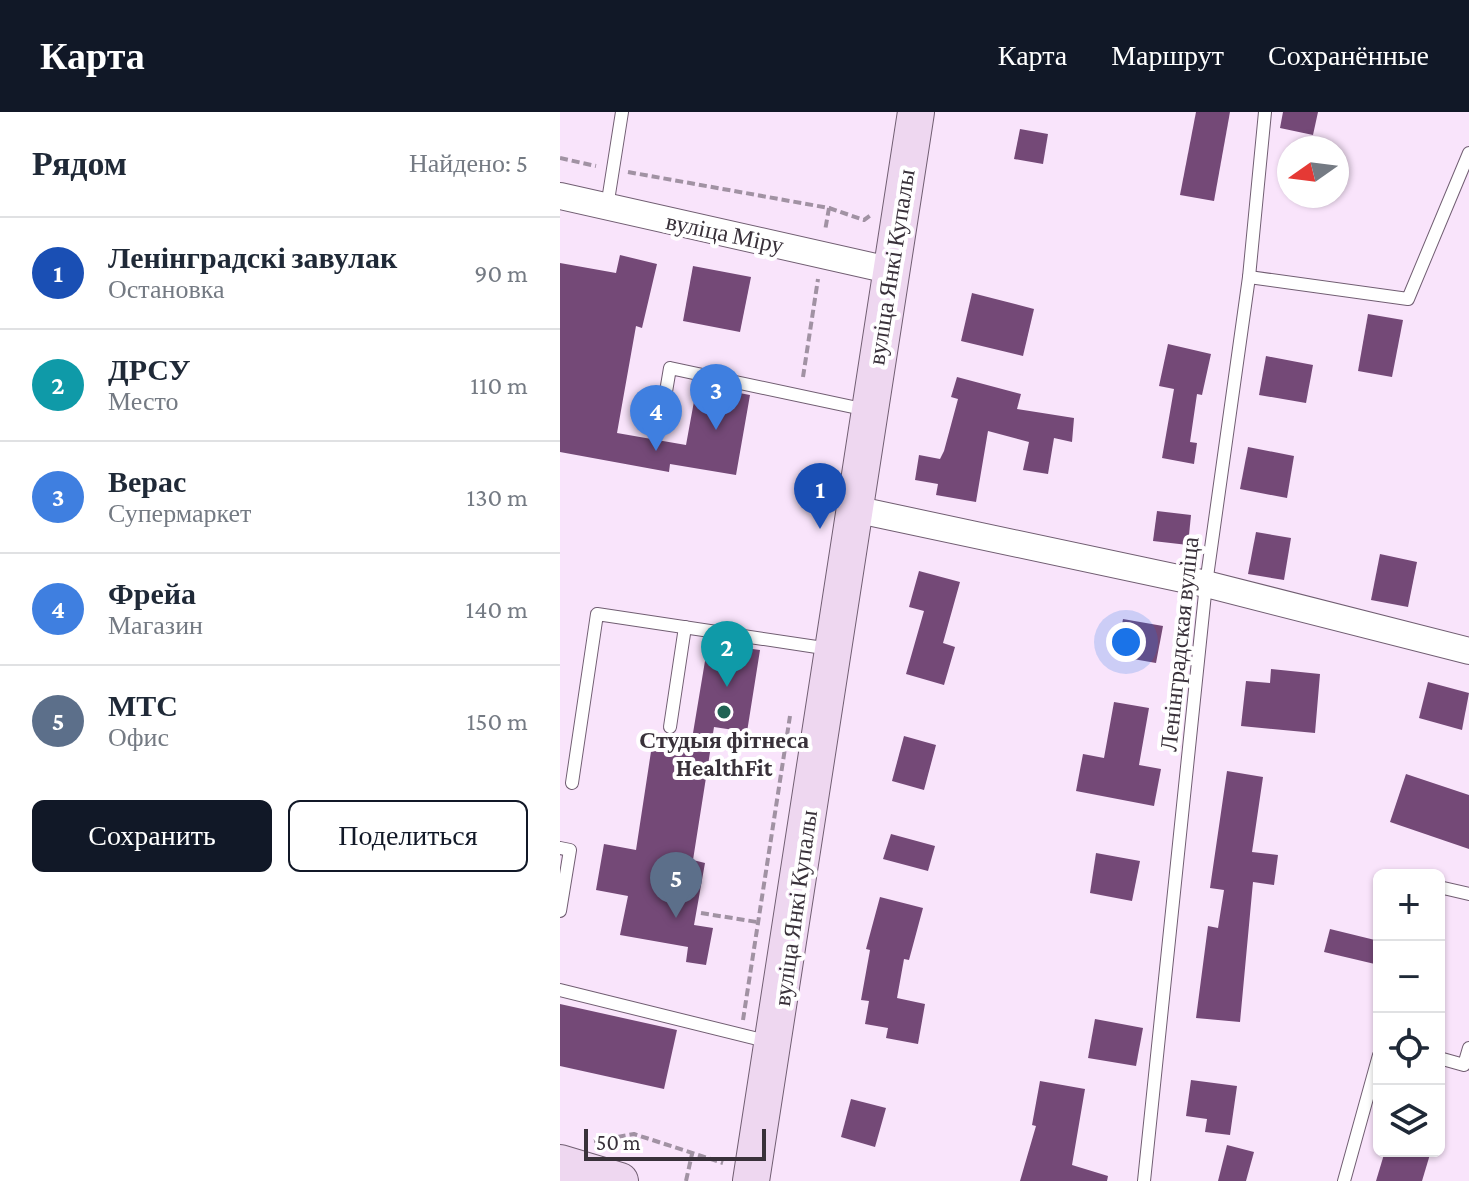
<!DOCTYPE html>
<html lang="ru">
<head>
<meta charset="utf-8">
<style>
  :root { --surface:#fff; --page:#f2f2f3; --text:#1f2937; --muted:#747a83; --line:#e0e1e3; --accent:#111827 }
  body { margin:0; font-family:"Crimson Pro",serif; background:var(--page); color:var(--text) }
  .controls { position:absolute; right:24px; bottom:24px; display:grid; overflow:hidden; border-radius:12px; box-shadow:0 2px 6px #0004 }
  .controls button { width:72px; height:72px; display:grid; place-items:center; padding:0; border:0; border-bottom:2px solid var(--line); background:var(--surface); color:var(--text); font:40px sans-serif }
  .compass { position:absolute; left:717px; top:24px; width:72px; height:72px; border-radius:50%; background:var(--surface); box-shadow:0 2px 6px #0004; rotate:256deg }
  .scale { position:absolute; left:24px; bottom:20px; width:182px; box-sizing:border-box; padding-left:8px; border:4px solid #39313a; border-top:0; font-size:22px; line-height:28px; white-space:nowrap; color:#39313a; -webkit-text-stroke:6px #fff; paint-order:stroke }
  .you { position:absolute; left:566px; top:530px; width:28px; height:28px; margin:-20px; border:6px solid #fff; border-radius:50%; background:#1a73e8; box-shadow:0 0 0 12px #1a73e833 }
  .badge { display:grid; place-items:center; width:52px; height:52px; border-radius:50%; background:var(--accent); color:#fff; font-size:26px; font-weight:700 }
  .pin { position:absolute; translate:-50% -66px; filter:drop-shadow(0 2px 4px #0008) }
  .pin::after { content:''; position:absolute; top:42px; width:28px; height:24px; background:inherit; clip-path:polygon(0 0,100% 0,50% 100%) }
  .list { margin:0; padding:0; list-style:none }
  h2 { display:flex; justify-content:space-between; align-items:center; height:104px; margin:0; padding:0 32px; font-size:34px }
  h2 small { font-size:26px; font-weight:400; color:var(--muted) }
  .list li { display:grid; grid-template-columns:52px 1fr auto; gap:24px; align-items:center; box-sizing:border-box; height:112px; padding:0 32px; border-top:2px solid var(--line) }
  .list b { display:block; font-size:30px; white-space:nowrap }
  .list p { margin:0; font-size:26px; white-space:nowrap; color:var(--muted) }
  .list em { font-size:26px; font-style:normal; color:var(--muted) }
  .actions { display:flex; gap:16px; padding:24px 32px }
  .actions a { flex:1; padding:18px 0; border:2px solid var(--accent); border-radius:12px; text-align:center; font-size:28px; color:var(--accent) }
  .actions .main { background:var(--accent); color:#fff }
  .icon { flex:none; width:44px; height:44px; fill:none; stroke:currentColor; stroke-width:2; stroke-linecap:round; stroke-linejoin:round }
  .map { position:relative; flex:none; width:909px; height:1069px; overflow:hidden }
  header { display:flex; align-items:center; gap:48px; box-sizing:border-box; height:112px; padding:0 40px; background:var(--accent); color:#fff }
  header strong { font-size:38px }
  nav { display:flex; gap:44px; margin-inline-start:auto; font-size:28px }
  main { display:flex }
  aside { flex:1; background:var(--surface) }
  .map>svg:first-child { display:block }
</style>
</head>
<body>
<header>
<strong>Карта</strong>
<nav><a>Карта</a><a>Маршрут</a><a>Сохранённые</a></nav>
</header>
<main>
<aside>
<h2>Рядом<small>Найдено: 5</small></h2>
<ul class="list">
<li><span class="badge" style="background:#1a4fb4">1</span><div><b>Ленінградскі завулак</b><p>Остановка</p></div><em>90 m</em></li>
<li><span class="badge" style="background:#0f9aa8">2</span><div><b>ДРСУ</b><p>Место</p></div><em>110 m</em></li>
<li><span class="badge" style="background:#3f7fe0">3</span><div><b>Верас</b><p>Супермаркет</p></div><em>130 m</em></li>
<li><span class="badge" style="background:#3f7fe0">4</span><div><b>Фрейа</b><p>Магазин</p></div><em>140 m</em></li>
<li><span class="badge" style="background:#5c6f8a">5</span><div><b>МТС</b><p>Офис</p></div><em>150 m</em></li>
</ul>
<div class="actions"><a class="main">Сохранить</a><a>Поделиться</a></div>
</aside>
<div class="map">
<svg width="909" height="1069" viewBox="0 0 909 1069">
  <rect width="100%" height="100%" fill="#f9e4fb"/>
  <!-- building -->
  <g fill="#744977">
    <path d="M636,0H670L654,89L620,83Z"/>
    <path d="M723,0H758L753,23L720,16Z"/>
    <path d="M460,17L488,22L483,52L454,47Z"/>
    <path d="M60,143L97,152L82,216L76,214L57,321L126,333L137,273L190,283L176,363L110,352L109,360L0,340V151L56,161Z"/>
    <path d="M133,154L191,165L180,220L123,209Z"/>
    <path d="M412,181L474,197L463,244L401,229Z"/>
    <path d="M808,202L843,208L832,265L798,259Z"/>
    <path d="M608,232L651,242L642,283L637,282L630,330L637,331L634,352L602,346L614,277L599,274Z"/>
    <path d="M706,244L753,253L746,291L699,283Z"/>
    <path d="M397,265L461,282L457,297L514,306L512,330L494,326L488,362L463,358L469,330L428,319L416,390L376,383L378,372L355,368L359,343L380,347L384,339L398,287L391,285Z"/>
    <path d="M688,335L734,344L727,386L680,377Z"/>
    <path d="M597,399L631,403L628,433L593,429Z"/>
    <path d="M696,420L731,426L724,468L688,462Z"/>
    <path d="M820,442L857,450L848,495L811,488Z"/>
    <path d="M359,459L400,470L383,531L395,535L384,573L346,562L364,499L349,495Z"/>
    <path d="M563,507L603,514L596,551L556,544Z"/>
    <path d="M148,531L200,538L187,620L154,615L133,748L145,751L134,813L153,816L146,853L126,850L128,835L60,823L68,784L36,778L44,732L76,738L92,633L130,639Z"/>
    <path d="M711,557L760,562L755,621L681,614L686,569L710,571Z"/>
    <path d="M868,570L909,581L902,618L859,606Z"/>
    <path d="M554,590L589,596L579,653L601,657L594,694L516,679L523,642L544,646Z"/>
    <path d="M344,624L376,633L364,678L332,669Z"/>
    <path d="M667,659L703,665L692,740L718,743L714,773L693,770L680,910L636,906L648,814L658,816L664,778L650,776Z"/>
    <path d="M846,662L909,683V737L830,710Z"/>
    <path d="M331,722L375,734L368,759L323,747Z"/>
    <path d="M536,741L580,749L572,789L530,781Z"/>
    <path d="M320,785L363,796L349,848L344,847L337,886L365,892L358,932L326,926L328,916L305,912L309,889L301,888L310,838L306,837Z"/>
    <path d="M770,817L819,829V853L764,840Z"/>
    <path d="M0,892L117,918L104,977L0,954Z"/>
    <path d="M535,907L583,916L576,954L528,946Z"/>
    <path d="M631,968L677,974L670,1023L645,1020L647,1007L626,1004Z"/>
    <path d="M480,969L525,977L512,1053L548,1064L547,1069H460L476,1014L472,1013Z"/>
    <path d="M291,987L326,996L315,1035L281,1025Z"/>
    <path d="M667,1033L694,1040L686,1069H658Z"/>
    <path d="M825,1039H871L862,1069H816Z"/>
  </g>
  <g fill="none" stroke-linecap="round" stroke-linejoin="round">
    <defs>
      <g id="lane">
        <path d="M47,95L62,0"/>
        <path d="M689,165L848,187L909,41"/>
        <path d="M100,315L110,256L307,298"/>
        <path d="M110,615L125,515"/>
        <path d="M12,671L37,502L270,537"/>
        <path d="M0,736L10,738L0,799"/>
        <path d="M879,775L909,782"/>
        <path d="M0,878L210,930"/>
        <path d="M879,946L904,953L909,936"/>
        <path d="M584,1069L646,472L689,165L705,0"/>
        <path d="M784,1069L819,943"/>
      </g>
      <g id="street">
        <path d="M0,84L329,158"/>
        <path d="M294,397L646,472L909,539"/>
      </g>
      <g id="secondary">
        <path d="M0,1051L60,1069"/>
        <path d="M191,1069L356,0"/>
      </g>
    </defs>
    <!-- lane casing -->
    <use href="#lane" stroke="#715e72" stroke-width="14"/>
    <!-- street casing -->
    <use href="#street" stroke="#715e72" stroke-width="28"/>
    <!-- secondary casing -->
    <use href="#secondary" stroke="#715e72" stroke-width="38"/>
    <!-- path -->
    <g stroke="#a192a3" stroke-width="4" stroke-dasharray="8 4" stroke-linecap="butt">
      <path d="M0,46L36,54"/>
      <path d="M68,60L269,96L265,119"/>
      <path d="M269,96L304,108L311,103"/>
      <path d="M243,265L258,167"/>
      <path d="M141,801L197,810"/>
      <path d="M183,908L230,604"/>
      <path d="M34,1029L74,1022L163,1051"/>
      <path d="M126,1069L132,1042"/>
    </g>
    <!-- lane -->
    <use href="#lane" stroke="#fff" stroke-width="12"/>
    <!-- street -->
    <use href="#street" stroke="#fff" stroke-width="26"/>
    <!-- secondary -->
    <use href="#secondary" stroke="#eed7f0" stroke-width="36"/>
  </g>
  <!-- markers -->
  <circle fill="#1f6253" stroke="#fff" stroke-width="3" cx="164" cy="600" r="8"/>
  <g text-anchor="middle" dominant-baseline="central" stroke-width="8" stroke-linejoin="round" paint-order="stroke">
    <!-- street labels -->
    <g font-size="24" fill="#39313a" stroke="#fff">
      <text transform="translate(165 121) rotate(12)">вуліца Міру</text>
      <text transform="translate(331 155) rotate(-81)">вуліца Янкі Купалы</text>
      <text transform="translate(619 532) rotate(-84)">Ленінградская вуліца</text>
      <text transform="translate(235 796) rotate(-82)">вуліца Янкі Купалы</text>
    </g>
    <!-- poi labels -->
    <g font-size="24" font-weight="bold" fill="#39313a" stroke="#fff">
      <text x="164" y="627">Студыя фітнеса<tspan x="164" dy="28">HealthFit</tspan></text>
    </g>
  </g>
</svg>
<div class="controls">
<button>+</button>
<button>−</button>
<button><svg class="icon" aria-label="locate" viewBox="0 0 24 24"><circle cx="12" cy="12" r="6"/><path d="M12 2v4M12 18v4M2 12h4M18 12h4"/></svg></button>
<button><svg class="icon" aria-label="layers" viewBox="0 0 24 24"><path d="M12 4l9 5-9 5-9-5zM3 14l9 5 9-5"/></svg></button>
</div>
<svg class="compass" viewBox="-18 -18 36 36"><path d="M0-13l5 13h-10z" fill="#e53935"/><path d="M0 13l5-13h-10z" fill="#747a83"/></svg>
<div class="scale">50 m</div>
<div class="you"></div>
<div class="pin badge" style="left:260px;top:417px;background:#1a4fb4">1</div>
<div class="pin badge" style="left:167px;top:575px;background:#0f9aa8">2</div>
<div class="pin badge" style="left:156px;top:318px;background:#3f7fe0">3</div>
<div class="pin badge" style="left:96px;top:339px;background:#3f7fe0">4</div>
<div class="pin badge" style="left:116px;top:806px;background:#5c6f8a">5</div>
</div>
</main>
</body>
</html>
